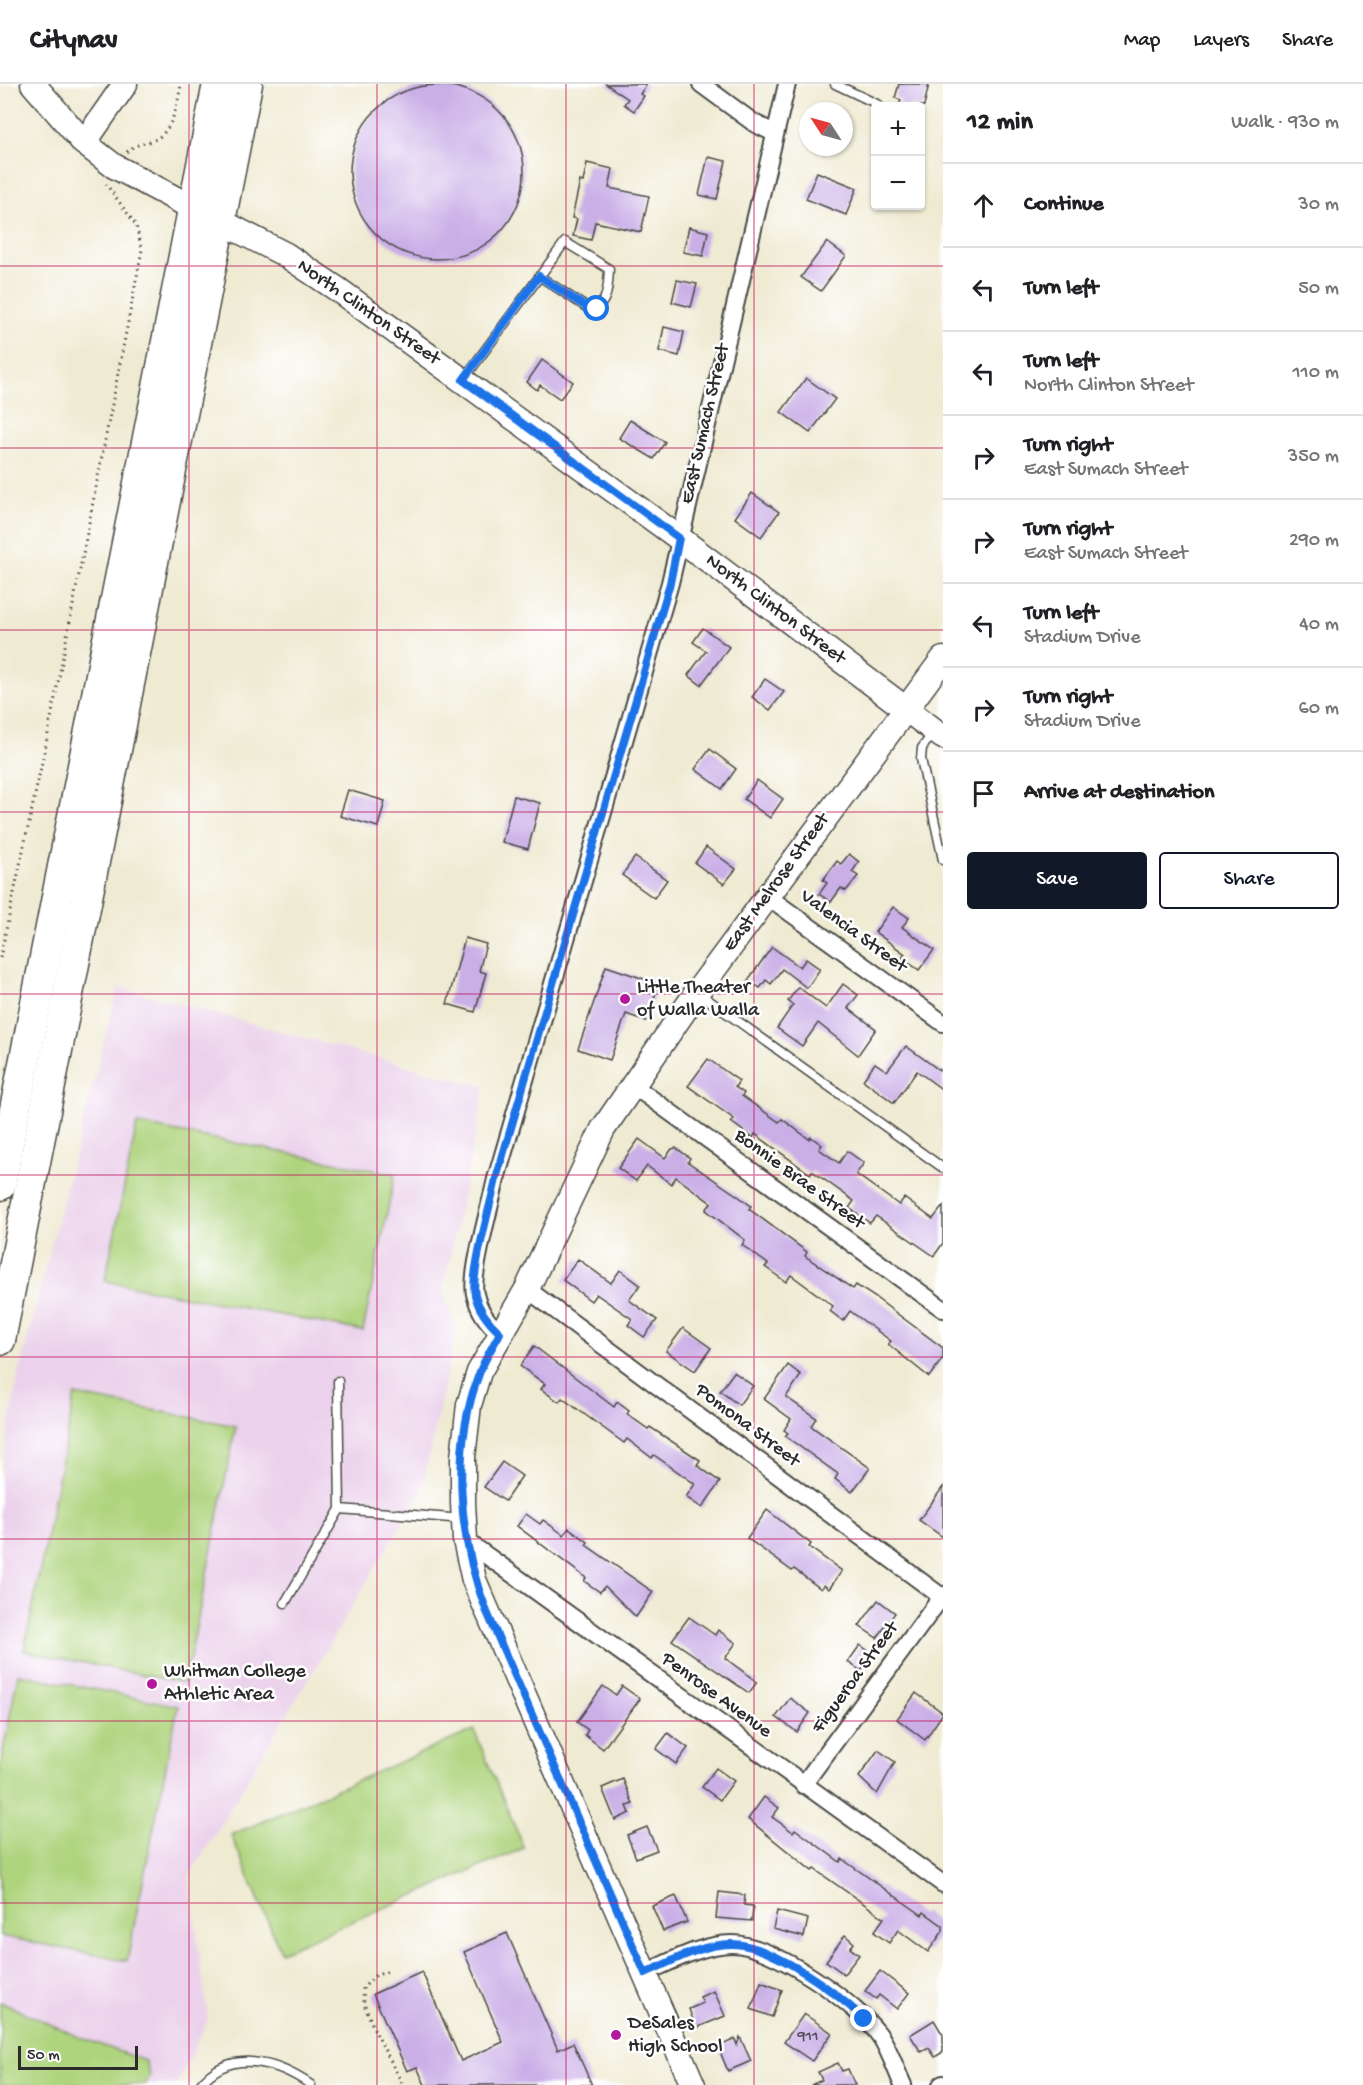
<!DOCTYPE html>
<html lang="en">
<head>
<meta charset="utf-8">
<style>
  :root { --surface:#fff; --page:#f6f6f6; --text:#202124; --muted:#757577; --line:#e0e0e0; --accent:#111827 }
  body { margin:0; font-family:"Gochi Hand",sans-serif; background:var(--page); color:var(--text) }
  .controls { position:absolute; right:18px; top:18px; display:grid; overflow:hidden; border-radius:6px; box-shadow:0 2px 4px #0004 }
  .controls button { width:54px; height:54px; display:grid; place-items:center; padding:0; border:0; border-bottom:2px solid var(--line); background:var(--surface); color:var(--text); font:30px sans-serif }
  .compass { position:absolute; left:799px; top:18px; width:54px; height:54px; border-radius:50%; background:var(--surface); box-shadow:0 2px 4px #0004; rotate:306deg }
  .scale { position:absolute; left:18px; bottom:15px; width:120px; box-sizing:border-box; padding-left:6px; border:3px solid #2b2b2b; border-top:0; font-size:16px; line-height:21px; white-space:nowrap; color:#2b2b2b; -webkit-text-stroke:4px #fff; paint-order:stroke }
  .stop { position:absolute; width:18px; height:18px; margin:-14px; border:4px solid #1a73e8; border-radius:50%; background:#fff }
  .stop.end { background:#1a73e8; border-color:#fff; box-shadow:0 2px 6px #0008 }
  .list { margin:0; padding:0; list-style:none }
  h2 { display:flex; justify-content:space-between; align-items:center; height:78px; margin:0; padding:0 24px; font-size:26px }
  h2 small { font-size:20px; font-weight:400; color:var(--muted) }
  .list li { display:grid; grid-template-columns:39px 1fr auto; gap:18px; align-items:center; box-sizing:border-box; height:84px; padding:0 24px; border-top:2px solid var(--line) }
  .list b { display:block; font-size:22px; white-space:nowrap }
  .list p { margin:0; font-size:20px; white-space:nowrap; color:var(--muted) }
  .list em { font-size:20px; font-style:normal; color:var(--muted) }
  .actions { display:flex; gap:12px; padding:18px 24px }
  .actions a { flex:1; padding:14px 0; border:2px solid var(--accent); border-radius:6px; text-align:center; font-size:21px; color:var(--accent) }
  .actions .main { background:var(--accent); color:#fff }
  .icon { flex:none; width:33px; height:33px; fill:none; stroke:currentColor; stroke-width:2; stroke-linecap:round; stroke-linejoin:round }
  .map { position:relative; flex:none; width:943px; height:2001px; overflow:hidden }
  header { display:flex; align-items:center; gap:36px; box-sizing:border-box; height:84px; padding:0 30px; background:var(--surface); border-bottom:2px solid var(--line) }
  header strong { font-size:28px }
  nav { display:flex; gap:33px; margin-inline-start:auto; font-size:21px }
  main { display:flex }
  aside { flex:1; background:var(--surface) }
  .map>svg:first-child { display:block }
</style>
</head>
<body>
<header>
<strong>Citynav</strong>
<nav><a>Map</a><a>Layers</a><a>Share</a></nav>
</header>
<main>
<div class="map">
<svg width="943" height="2001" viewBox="0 0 943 2001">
  <rect width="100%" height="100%" fill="#fff"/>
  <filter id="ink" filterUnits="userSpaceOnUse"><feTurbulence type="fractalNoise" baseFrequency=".0167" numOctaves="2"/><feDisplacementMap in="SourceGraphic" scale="12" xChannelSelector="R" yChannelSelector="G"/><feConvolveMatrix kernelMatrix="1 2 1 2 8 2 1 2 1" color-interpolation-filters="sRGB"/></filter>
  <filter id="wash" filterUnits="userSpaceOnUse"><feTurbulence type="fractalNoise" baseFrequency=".008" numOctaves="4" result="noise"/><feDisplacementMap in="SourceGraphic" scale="24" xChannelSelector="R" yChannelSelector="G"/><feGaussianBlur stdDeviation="1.35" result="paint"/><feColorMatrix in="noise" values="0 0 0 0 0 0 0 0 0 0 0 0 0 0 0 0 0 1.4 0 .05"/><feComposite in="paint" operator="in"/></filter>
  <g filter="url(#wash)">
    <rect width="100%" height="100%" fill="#efead2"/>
    <!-- built -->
    <path fill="#ebd1eb" d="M118,903L485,1003L443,1208L457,1243L421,1408L189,1793L208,1935L177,2001H0V1396L19,1287Z"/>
    <!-- green -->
    <g fill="#afd47e" stroke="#6d8054" stroke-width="1.5">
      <path d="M137,1040L395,1090L363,1247L105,1197Z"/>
      <path d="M75,1311L236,1342L185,1599L24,1567Z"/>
      <path d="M18,1590L178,1622L127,1877L0,1852V1683Z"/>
      <path d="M474,1646L524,1764L281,1868L231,1751Z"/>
      <path d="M0,1918L79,1953L145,1977L150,1992L145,2001H0Z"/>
    </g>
    <g id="blocks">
      <!-- building -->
      <g fill="#caafe7">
        <path d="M606,0H647L640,10L644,12L634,27L624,20L628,15Z"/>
        <path d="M899,0H929L924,22H899L901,16L895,14Z"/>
        <circle cx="437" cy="88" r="87"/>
        <path d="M708,73L726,77L717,115L699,111Z"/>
        <path d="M587,79L613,85L609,104L649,112L641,148L595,138L591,156L573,152L577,135L572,134L580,97L583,98Z"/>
        <path d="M817,88L857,104L846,131L806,115Z"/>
        <path d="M689,143L708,148L703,172L683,168Z"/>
        <path d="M827,158L846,172L821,207L801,193Z"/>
        <path d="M677,196L697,200L691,223L672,218Z"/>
        <path d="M664,243L684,248L679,272L659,267Z"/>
        <path d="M542,276L573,298L560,315L540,301L537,306L527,298Z"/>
        <path d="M806,294L835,315L810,349L781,328Z"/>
        <path d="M630,336L665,358L654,375L619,354Z"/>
        <path d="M752,409L779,428L761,453L735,434Z"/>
        <path d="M703,544L729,563L701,601L688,591L706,567L693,558Z"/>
        <path d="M765,595L784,608L770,626L752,613Z"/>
        <path d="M710,665L736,685L722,705L695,685Z"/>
        <path d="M757,696L783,715L770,734L744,715Z"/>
        <path d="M348,706L385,717L378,743L340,732Z"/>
        <path d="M514,712L540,719L528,765L502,758Z"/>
        <path d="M706,763L736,785L724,800L695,779Z"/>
        <path d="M849,770L859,778L852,788L858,792L846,807L841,804L831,818L819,810L827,799L823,796L837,777L841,780Z"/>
        <path d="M635,773L667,796L654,814L622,791Z"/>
        <path d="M893,823L909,834L902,843L934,866L919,886L902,874L905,870L875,848Z"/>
        <path d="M465,854L486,860L479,887L486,889L475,928L447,920Z"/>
        <path d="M772,863L800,883L806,875L820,885L807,904L782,885L771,900L766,896L760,904L748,896Z"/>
        <path d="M606,882L659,900L646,937L626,930L610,976L578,965Z"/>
        <path d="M843,900L858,911L848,924L876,945L858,971L818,939L802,962L777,944L793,921L788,917L798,903L826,924Z"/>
        <path d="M906,962L943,989V1006L917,987L894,1019L863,996L875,979L887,987Z"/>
        <path d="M708,975L739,997L735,1003L744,1009L742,1012L779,1038L782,1035L809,1055L811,1053L822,1061L819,1065L839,1079L847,1067L864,1079L856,1090L899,1121L904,1114L933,1135L943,1122V1159L934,1172L876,1132L870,1139L849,1124L854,1117L812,1087L810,1090L755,1050L753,1054L731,1038L734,1035L688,1002Z"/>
        <path d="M639,1055L665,1074L672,1065L676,1064L690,1074L688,1078L738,1112L751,1122L749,1125L807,1168L805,1172L853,1205L856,1201L876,1214L943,1264V1274L929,1293L888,1260L891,1257L850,1227L843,1237L830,1227L833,1222L791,1191L786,1198L765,1183L768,1180L742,1161L745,1156L706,1126L711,1119L676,1093L671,1100L647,1082L636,1097L618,1084Z"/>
        <path d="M578,1175L611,1199L620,1186L640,1201L629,1216L657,1236L644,1253L628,1241L632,1235L596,1210L591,1217L563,1196Z"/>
        <path d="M683,1244L711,1264L695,1287L666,1267Z"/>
        <path d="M534,1262L614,1323L617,1318L629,1327L627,1330L648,1345L650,1343L700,1376L697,1381L720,1398L702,1424L686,1413L695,1400L654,1371L652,1374L627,1355L624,1359L562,1314L559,1318L541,1305L545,1300L520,1282Z"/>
        <path d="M788,1281L801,1291L786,1313L816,1334L811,1342L870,1384L852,1408L835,1395L838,1390L785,1352L788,1349L784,1346L791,1335L764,1315Z"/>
        <path d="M734,1288L753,1302L739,1321L720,1307Z"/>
        <path d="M502,1378L522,1392L505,1417L484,1403Z"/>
        <path d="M943,1403V1453L919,1436Z"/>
        <path d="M767,1426L811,1460L809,1463L842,1487L829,1505L824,1501L821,1505L794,1485L792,1487L747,1454Z"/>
        <path d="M526,1430L540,1440L543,1436L564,1451L569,1444L588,1458L586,1461L653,1508L636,1533L605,1502L600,1508L584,1497L586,1494L517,1442Z"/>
        <path d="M878,1516L895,1529L877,1554L859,1542Z"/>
        <path d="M689,1533L715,1551L718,1546L736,1559L725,1574L757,1598L749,1609L672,1556Z"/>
        <path d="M860,1561L873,1570L861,1587L848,1578Z"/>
        <path d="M603,1602L616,1611L622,1602L640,1615L603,1665L585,1651L588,1646L577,1638Z"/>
        <path d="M916,1609L943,1629L925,1656L897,1635Z"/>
        <path d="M790,1614L810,1629L797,1648L776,1633Z"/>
        <path d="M668,1649L688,1664L676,1680L656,1665Z"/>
        <path d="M878,1666L895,1678L877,1710L859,1693Z"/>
        <path d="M716,1684L734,1697L720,1716L702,1703Z"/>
        <path d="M623,1695L633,1720L627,1722L630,1729L615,1736L602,1704Z"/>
        <path d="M764,1713L779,1724L772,1733L793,1748L795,1745L840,1778L842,1775L922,1831L924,1828L943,1842V1847L928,1868L898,1846L889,1859L874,1848L884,1834L814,1785L812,1787L748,1735Z"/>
        <path d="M647,1743L657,1766L636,1774L627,1751Z"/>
        <path d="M719,1808L745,1811L744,1821L753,1822L752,1837L716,1834Z"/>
        <path d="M676,1812L687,1838L663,1847L652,1822Z"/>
        <path d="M777,1827L808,1835L804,1853L773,1845Z"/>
        <path d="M507,1849L558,1966L573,1959L592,2001H425L417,1983L407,1987L373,1910L422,1888L461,1977L503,1958L464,1868Z"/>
        <path d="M845,1851L854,1859L850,1864L859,1871L844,1890L826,1877Z"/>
        <path d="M880,1887L909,1909L897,1925L879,1911L876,1915L865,1907Z"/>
        <path d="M761,1898L782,1906L772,1933L751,1925Z"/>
        <path d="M714,1907L725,1932L696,1944L689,1925L703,1919L700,1913Z"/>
        <path d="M804,1930L832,1949L812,1977L784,1958Z"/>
        <path d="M934,1936L943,1951V1968L935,1973L929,1964L921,1968L910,1951Z"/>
        <path d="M740,1953L751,1977L728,1987L718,1963L735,1955L737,1961Z"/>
        <path d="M838,1979L842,1987L848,1985L855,2001H811L822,1996L818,1988Z"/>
      </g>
    </g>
  </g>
  <g filter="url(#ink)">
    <use href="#blocks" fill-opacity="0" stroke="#484844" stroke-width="1.5"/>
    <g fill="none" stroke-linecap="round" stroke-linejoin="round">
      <defs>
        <g id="lane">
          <path d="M835,0L877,20"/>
          <path d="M463,296L565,158L609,185C608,200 609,224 589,225L539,192"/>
          <path d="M933,649L922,664L921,675L943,776"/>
          <path d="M700,910L943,1084"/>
          <path d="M340,1425L463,1435"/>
          <path d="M285,1519L340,1425L338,1297"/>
          <path d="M200,2001C230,1964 276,1977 311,2001"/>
        </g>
        <g id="street">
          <path d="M701,0L754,39L774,49"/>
          <path d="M767,812L943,939"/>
          <path d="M631,1000L943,1225"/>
          <path d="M527,1205L942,1513"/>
          <path d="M500,1249C487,1238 479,1227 475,1210C470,1191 491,1119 496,1095L670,499L787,0"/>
          <path d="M465,1456L943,1800"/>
          <path d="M803,1701L943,1511"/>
          <path d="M645,1889C672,1877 703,1860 732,1860C773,1860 860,1921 882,1955C890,1968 896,1986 903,2001"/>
          <path d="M941,2001L943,2000"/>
        </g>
        <g id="secondary">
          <path d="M33,0L84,59L114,82L193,124"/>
          <path d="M84,59L125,0"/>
          <path d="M220,137L286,171L337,205L679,454L943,653"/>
          <path d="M693,2001L474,1496L465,1456L463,1419V1373L469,1321L479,1288L527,1205L603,1045L697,908L943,575"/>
        </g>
        <g id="highway">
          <path d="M0,1101L218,0"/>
          <path d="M0,1256L247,0"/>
        </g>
      </defs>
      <!-- lane casing -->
      <use href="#lane" stroke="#484844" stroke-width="11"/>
      <!-- street casing -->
      <use href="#street" stroke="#484844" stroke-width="20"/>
      <!-- secondary casing -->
      <use href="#secondary" stroke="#484844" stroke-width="27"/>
      <!-- highway casing -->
      <use href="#highway" stroke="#484844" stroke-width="33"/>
      <!-- path -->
      <g stroke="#484844" stroke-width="3" stroke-dasharray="1.5 4.5" stroke-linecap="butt">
        <path d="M127,68C134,60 145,60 154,56C173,48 178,18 181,0"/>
        <path d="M0,874L47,655L142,166L136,141L106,100"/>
        <path d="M387,1888L376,1891L363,1904L364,1920L375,1947L403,2001"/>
      </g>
      <!-- lane -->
      <use href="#lane" stroke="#fff" stroke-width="8"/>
      <!-- street -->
      <use href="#street" stroke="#fff" stroke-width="16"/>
      <!-- secondary -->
      <use href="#secondary" stroke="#fff" stroke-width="24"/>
      <!-- highway -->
      <use href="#highway" stroke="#fff" stroke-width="30"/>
    </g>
  </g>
  <g fill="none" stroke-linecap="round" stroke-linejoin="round" filter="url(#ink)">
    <!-- route -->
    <path stroke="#1a73e8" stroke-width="8" d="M597,225H589L539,192L463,296L679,454L670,499L496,1095C491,1119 470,1191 475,1211C479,1227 488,1238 500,1249C493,1262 484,1276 479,1290C451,1365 458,1455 487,1528L645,1889C671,1878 703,1859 733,1860C773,1861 836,1908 864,1935"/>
  </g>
  <!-- grid -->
  <path fill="none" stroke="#c2185b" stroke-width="1.5" stroke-opacity="0.55" d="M189,0V2001M377,0V2001M566,0V2001M754,0V2001M0,182H943M0,364H943M0,546H943M0,728H943M0,910H943M0,1091H943M0,1273H943M0,1455H943M0,1637H943M0,1819H943"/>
  <!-- markers -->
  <g fill="#b5179e" stroke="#fff" stroke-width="2">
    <circle cx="625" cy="915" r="6"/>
    <circle cx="152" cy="1600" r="6"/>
    <circle cx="616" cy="1951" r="6"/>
  </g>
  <g text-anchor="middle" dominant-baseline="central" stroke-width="5" stroke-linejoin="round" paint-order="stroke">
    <!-- number labels -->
    <g font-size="16" fill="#534c5a">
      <text x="808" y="1953">911</text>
    </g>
    <!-- street labels -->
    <g font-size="20" fill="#2b2b2b" stroke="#fff">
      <text transform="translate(368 229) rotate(35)">North Clinton Street</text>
      <text transform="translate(706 340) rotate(-77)">East Sumach Street</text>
      <text transform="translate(775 526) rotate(37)">North Clinton Street</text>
      <text transform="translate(777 799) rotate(-54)">East Melrose Street</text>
      <text transform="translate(853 848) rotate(36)">Valencia Street</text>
      <text transform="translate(799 1096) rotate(36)">Bonnie Brae Street</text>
      <text transform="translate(747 1342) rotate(37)">Pomona Street</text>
      <text transform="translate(856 1594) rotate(-54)">Figueroa Street</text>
      <text transform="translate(716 1612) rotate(36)">Penrose Avenue</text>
    </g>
    <!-- poi labels -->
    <g font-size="20" fill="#2b2b2b" stroke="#fff" text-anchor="start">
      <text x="637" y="904">Little Theater<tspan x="637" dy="23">of Walla Walla</tspan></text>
      <text x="164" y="1588">Whitman College<tspan x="164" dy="23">Athletic Area</tspan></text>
      <text x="628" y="1940">DeSales<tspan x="628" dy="23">High School</tspan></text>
    </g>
  </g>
</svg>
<div class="controls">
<button>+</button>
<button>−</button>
</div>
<svg class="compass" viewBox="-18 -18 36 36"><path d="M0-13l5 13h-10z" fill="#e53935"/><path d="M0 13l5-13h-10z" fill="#757577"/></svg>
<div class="scale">50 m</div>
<div class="stop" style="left:597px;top:225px"></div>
<div class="stop end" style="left:864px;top:1935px"></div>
</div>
<aside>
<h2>12 min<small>Walk · 930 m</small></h2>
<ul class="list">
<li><svg class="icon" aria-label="ahead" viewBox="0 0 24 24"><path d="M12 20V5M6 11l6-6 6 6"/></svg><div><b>Continue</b></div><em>30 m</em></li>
<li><svg class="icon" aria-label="left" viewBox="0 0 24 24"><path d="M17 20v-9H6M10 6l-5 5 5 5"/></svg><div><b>Turn left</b></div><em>50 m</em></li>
<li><svg class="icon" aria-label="left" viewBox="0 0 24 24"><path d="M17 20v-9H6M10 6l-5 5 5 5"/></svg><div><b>Turn left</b><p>North Clinton Street</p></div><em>110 m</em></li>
<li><svg class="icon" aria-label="right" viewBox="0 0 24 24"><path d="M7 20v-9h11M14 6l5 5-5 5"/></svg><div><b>Turn right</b><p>East Sumach Street</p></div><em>350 m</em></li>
<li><svg class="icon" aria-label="right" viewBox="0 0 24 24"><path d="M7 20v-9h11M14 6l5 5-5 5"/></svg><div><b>Turn right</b><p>East Sumach Street</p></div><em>290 m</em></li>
<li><svg class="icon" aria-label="left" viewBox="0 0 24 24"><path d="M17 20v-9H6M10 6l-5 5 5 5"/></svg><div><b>Turn left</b><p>Stadium Drive</p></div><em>40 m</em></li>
<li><svg class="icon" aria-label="right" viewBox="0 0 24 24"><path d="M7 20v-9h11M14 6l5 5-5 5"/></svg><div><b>Turn right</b><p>Stadium Drive</p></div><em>60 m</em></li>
<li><svg class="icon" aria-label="arrive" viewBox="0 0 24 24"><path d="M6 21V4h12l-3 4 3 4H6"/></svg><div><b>Arrive at destination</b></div></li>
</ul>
<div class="actions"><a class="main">Save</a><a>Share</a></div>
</aside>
</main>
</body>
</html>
